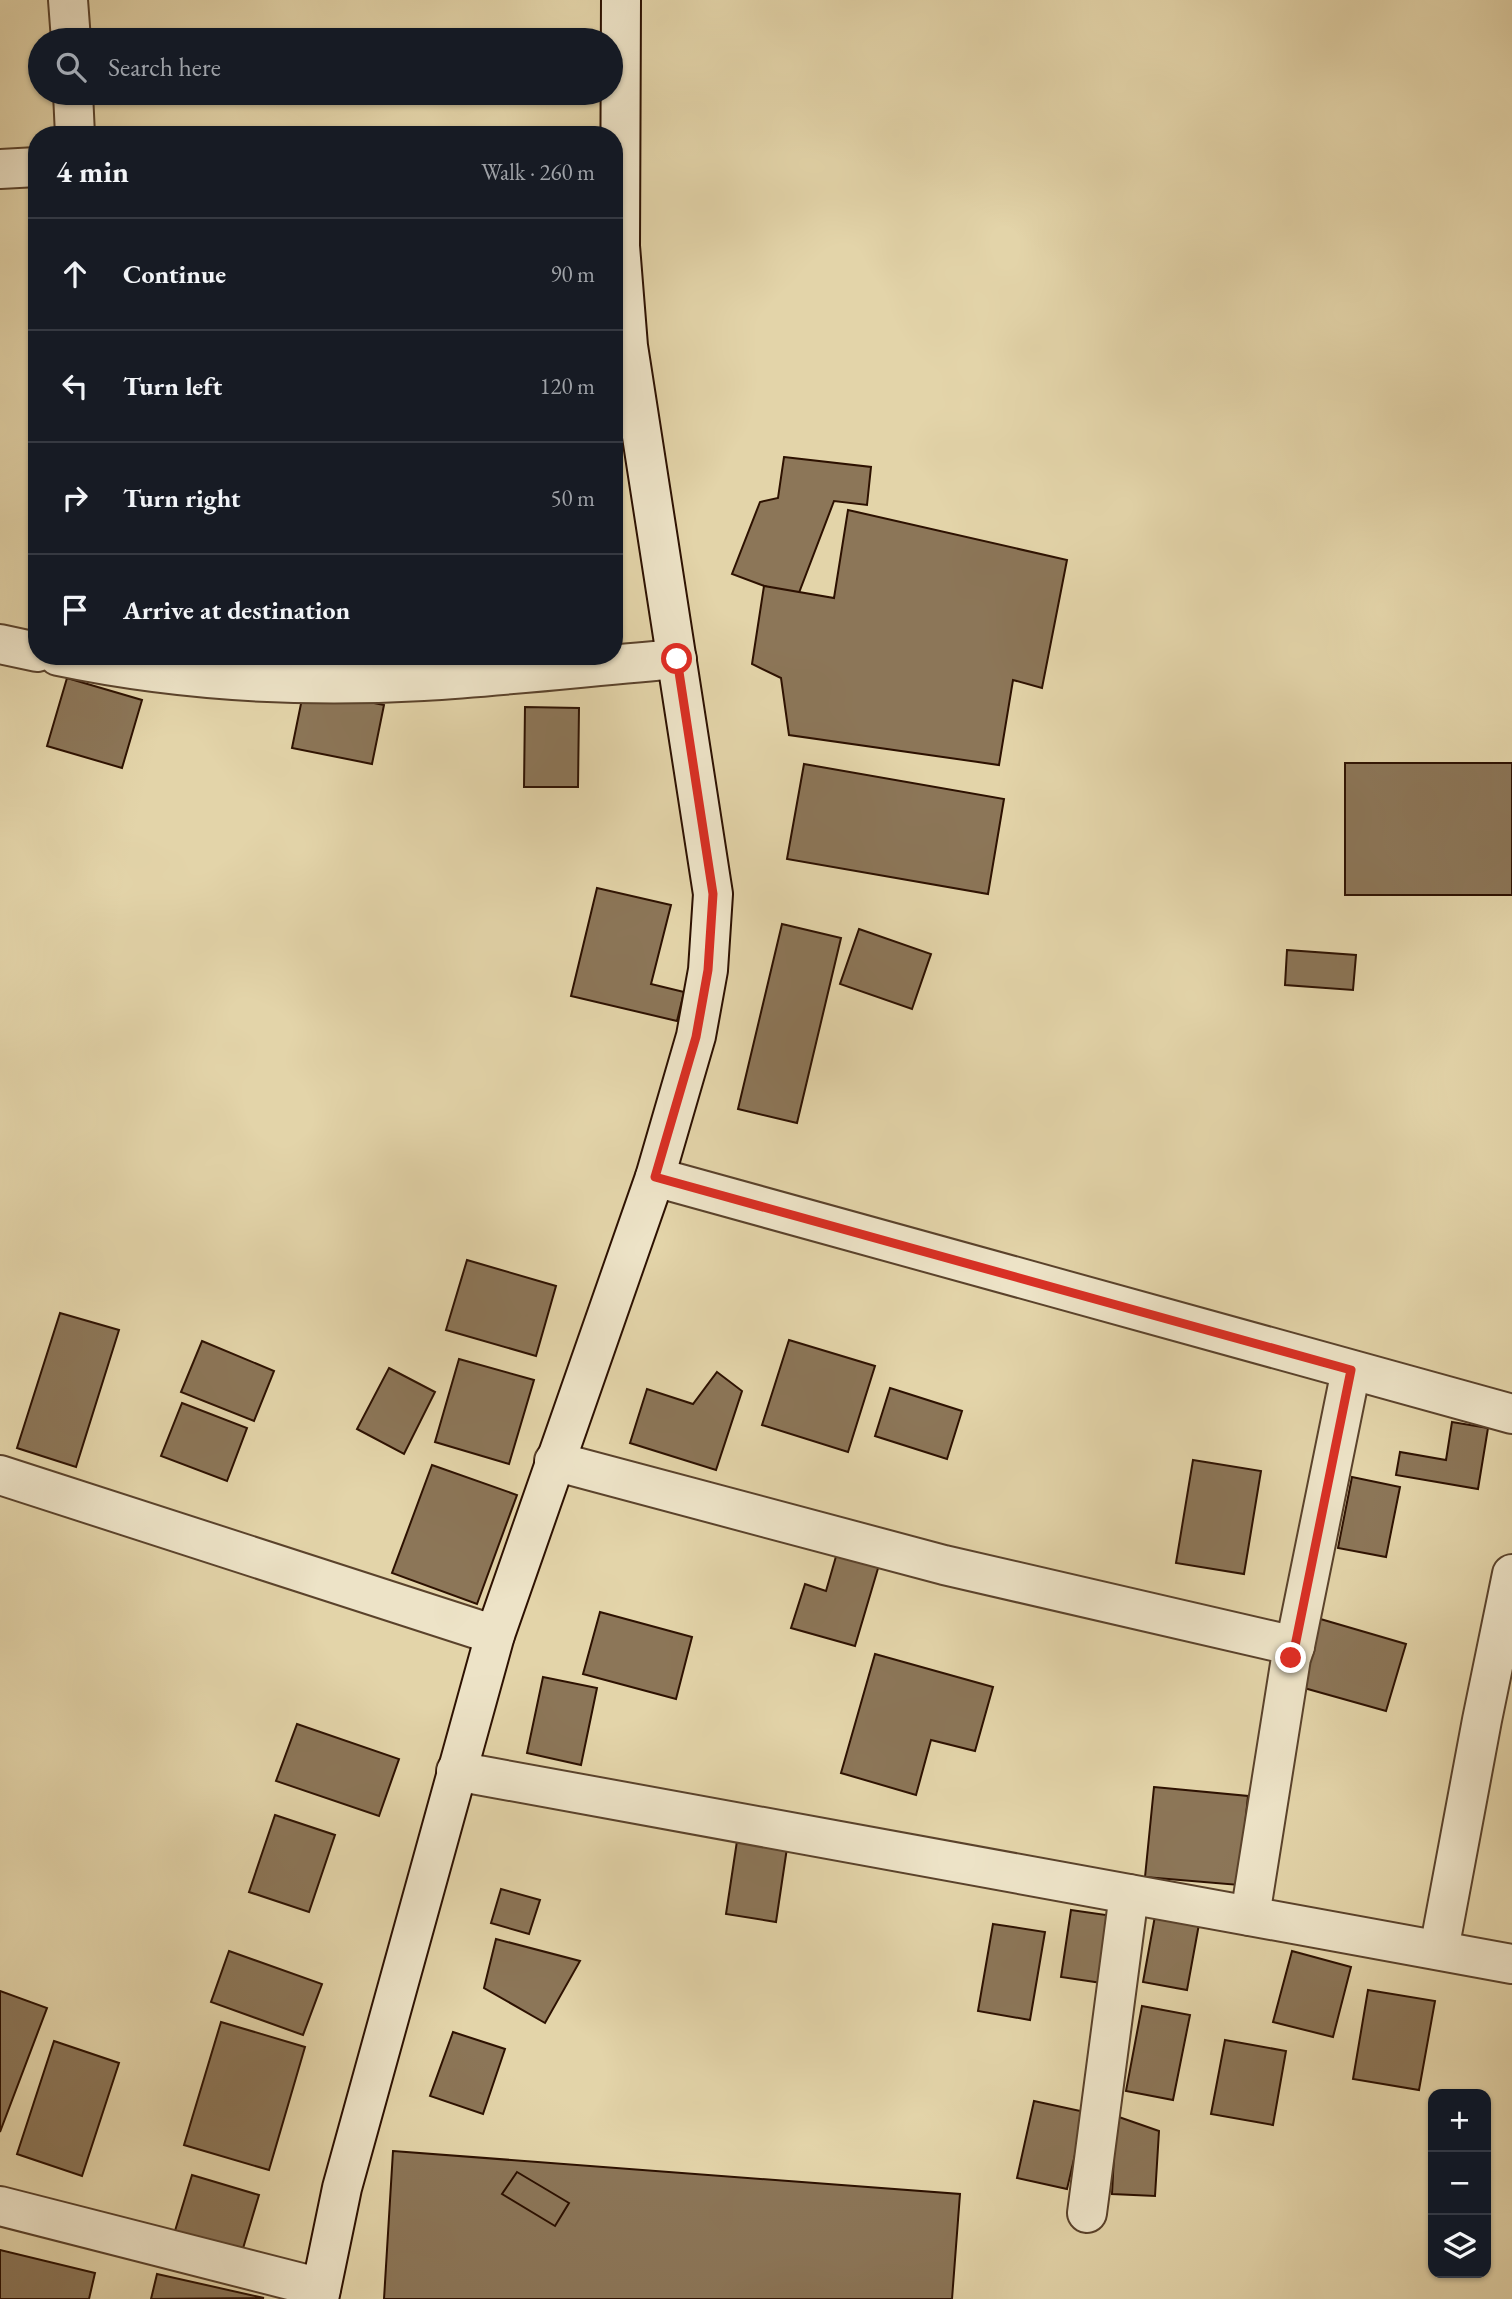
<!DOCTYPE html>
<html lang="en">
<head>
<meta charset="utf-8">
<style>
  :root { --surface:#171b24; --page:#242831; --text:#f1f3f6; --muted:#9ea1a6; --line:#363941 }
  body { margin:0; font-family:"EB Garamond",serif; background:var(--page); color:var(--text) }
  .controls { position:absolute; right:21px; bottom:21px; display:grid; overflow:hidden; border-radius:14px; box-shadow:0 2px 5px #0004 }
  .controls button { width:63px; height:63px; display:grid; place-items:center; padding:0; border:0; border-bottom:2px solid var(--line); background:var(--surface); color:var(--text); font:35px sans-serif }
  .stop { position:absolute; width:21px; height:21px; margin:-16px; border:5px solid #d93025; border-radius:50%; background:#fff }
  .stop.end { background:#d93025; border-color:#fff; box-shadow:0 2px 7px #0008 }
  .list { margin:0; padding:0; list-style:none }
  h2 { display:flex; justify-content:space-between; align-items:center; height:91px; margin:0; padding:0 28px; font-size:30px }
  h2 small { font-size:23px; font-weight:400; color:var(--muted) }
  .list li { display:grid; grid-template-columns:46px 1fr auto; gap:21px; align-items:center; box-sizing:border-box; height:112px; padding:0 28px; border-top:2px solid var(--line) }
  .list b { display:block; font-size:26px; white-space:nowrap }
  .list em { font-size:23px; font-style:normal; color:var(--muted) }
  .icon { flex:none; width:38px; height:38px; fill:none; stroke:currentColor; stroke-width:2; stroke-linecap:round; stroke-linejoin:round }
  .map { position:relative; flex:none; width:1512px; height:2299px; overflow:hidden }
  .search { position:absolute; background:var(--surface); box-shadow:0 2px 5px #0004; left:28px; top:28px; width:595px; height:77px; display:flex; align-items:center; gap:18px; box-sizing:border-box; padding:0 24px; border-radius:38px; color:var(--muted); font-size:26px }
  .panel { position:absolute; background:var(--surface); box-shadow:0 2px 5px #0004; left:28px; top:126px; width:595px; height:539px; border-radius:28px }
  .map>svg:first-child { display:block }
</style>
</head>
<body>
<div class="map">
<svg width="1512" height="2299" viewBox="0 0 1512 2299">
  <rect width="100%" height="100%" fill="#e3d4a9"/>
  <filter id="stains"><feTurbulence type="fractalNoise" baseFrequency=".00286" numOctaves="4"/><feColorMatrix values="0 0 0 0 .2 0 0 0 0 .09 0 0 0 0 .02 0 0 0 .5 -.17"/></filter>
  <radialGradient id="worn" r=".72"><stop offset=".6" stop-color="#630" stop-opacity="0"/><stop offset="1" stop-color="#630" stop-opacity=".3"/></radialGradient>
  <!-- building -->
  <g fill="#8c7658" stroke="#2d1101" stroke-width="2">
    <path d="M784,457L871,467L867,505L834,501L797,598L732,574L760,502L778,498Z"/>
    <path d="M848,510L1067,560L1042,688L1013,680L999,765L789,735L781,678L752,664L764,586L834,598Z"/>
    <path d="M241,656H303L298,678L235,680Z"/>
    <path d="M67,678L142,700L122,768L47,746Z"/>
    <path d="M304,689L384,705L372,764L292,748Z"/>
    <path d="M525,707L579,708L578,787H524Z"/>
    <rect x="1345" y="763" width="167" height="132"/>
    <path d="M804,764L1004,799L988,894L787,859Z"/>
    <path d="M597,888L671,905L651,984L684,992L677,1021L571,996Z"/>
    <path d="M782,924L841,938L797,1123L738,1109Z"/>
    <path d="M859,929L931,954L912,1009L840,984Z"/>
    <path d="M1287,950L1356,955L1353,990L1285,985Z"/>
    <path d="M467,1260L556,1286L536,1356L446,1330Z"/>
    <path d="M60,1313L119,1330L76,1467L17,1448Z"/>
    <path d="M789,1340L875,1366L848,1452L762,1425Z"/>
    <path d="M202,1341L274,1371L254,1421L181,1392Z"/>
    <path d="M459,1359L534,1380L509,1464L435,1442Z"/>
    <path d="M389,1368L435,1392L404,1454L357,1429Z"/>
    <path d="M717,1372L742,1391L716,1470L630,1443L647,1389L693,1404Z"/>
    <path d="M890,1388L962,1411L947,1459L875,1436Z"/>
    <path d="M182,1403L247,1428L227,1481L161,1456Z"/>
    <path d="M1452,1422L1488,1428L1478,1489L1396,1475L1400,1452L1446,1460Z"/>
    <path d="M1193,1460L1261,1471L1244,1574L1176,1563Z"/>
    <path d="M432,1465L517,1495L477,1604L392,1573Z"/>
    <path d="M1352,1477L1400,1487L1386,1557L1338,1548Z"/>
    <path d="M837,1553L879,1565L855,1646L791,1628L805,1584L826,1591Z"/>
    <path d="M600,1612L692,1637L676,1699L583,1674Z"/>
    <path d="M1317,1618L1406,1644L1386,1711L1297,1686Z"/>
    <path d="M875,1654L993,1687L975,1751L931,1740L916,1795L841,1773Z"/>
    <path d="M543,1677L597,1688L581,1765L527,1753Z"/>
    <path d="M297,1724L399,1759L379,1816L276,1781Z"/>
    <path d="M1154,1787L1248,1796L1239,1885L1145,1877Z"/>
    <path d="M275,1815L335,1835L309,1912L249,1892Z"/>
    <path d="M737,1841L787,1848L776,1922L726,1914Z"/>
    <path d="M501,1889L540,1900L529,1934L491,1923Z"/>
    <path d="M1071,1910L1113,1916L1102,1983L1061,1977Z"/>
    <path d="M1155,1916L1199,1924L1187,1990L1143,1982Z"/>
    <path d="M993,1924L1045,1932L1030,2020L978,2011Z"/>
    <path d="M496,1939L580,1961L545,2023L484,1988Z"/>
    <path d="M229,1951L322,1984L303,2035L211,2002Z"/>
    <path d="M1292,1951L1351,1967L1333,2037L1273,2022Z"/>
    <path d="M1368,1990L1435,2001L1419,2090L1353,2079Z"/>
    <path d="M0,1991L47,2008L0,2132Z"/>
    <path d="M1142,2006L1190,2015L1173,2100L1126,2091Z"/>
    <path d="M221,2022L305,2047L269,2170L184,2145Z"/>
    <path d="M453,2032L505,2049L483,2114L430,2096Z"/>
    <path d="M1225,2040L1286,2051L1273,2125L1211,2114Z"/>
    <path d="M54,2041L119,2063L82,2176L17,2154Z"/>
    <path d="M1034,2101L1085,2112L1067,2189L1017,2178Z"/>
    <path d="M1116,2116L1159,2131L1155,2196L1112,2194Z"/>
    <path d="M393,2151L960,2194L952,2299H384Z"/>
    <path d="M517,2172L569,2203L555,2226L502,2194Z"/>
    <path d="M192,2175L259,2195L241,2255L174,2234Z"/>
    <path d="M0,2250L95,2273L89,2299H0Z"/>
    <path d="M157,2274L264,2298L151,2299Z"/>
  </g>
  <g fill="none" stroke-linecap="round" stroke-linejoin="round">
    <defs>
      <g id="minor">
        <path d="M68,0L71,40"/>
        <path d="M73,93L75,135"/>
        <path d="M0,169L37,167"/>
        <path d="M0,644L37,652"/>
        <path d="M58,656C178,681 302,688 423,681C508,676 593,666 677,659"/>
        <path d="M655,1177L1512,1414"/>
        <path d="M554,1461L944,1565L1295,1646"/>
        <path d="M0,1475L495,1635"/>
        <path d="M456,1771L1512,1964"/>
        <path d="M1250,1916L1291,1658L1295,1646L1351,1370"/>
        <path d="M1439,1950L1482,1720L1512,1574"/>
        <path d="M0,2206L321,2288"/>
        <path d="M1087,2213L1129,1894"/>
      </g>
      <path id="secondary" d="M319,2299L342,2188L495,1635L655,1177L696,1036L708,970L713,894L628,346L620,246L621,0"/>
    </defs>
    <!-- minor casing -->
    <use href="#minor" stroke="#5a422b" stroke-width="42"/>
    <!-- secondary casing -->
    <use href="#secondary" stroke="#2d1101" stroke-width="42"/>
    <!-- minor -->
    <use href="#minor" stroke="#ede3c7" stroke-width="38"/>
    <!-- secondary -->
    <use href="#secondary" stroke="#ede3c7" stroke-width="38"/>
  </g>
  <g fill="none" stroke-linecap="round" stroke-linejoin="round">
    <!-- route -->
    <path stroke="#d93025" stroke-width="9" d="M677,659L713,894L708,970L696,1037L655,1177L1351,1370L1295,1646L1291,1658"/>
  </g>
  <rect width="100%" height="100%" filter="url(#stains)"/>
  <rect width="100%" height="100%" fill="url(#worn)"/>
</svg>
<div class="controls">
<button>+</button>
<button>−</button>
<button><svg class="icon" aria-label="layers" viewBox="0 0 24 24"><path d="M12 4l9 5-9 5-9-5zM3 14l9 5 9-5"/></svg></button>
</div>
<div class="stop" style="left:677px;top:659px"></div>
<div class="stop end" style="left:1291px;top:1658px"></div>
<div class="search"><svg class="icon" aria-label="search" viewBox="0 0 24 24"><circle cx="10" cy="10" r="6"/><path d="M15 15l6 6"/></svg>Search here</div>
<section class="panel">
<h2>4 min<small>Walk · 260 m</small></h2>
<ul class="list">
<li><svg class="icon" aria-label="ahead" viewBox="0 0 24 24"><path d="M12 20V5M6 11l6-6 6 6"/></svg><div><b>Continue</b></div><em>90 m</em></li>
<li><svg class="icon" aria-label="left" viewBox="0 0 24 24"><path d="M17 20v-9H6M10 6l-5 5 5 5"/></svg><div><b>Turn left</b></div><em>120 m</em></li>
<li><svg class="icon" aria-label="right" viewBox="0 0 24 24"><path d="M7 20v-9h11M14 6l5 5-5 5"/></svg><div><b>Turn right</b></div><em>50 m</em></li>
<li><svg class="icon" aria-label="arrive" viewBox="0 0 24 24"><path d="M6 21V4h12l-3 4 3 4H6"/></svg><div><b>Arrive at destination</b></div></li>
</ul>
</section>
</div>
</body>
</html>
